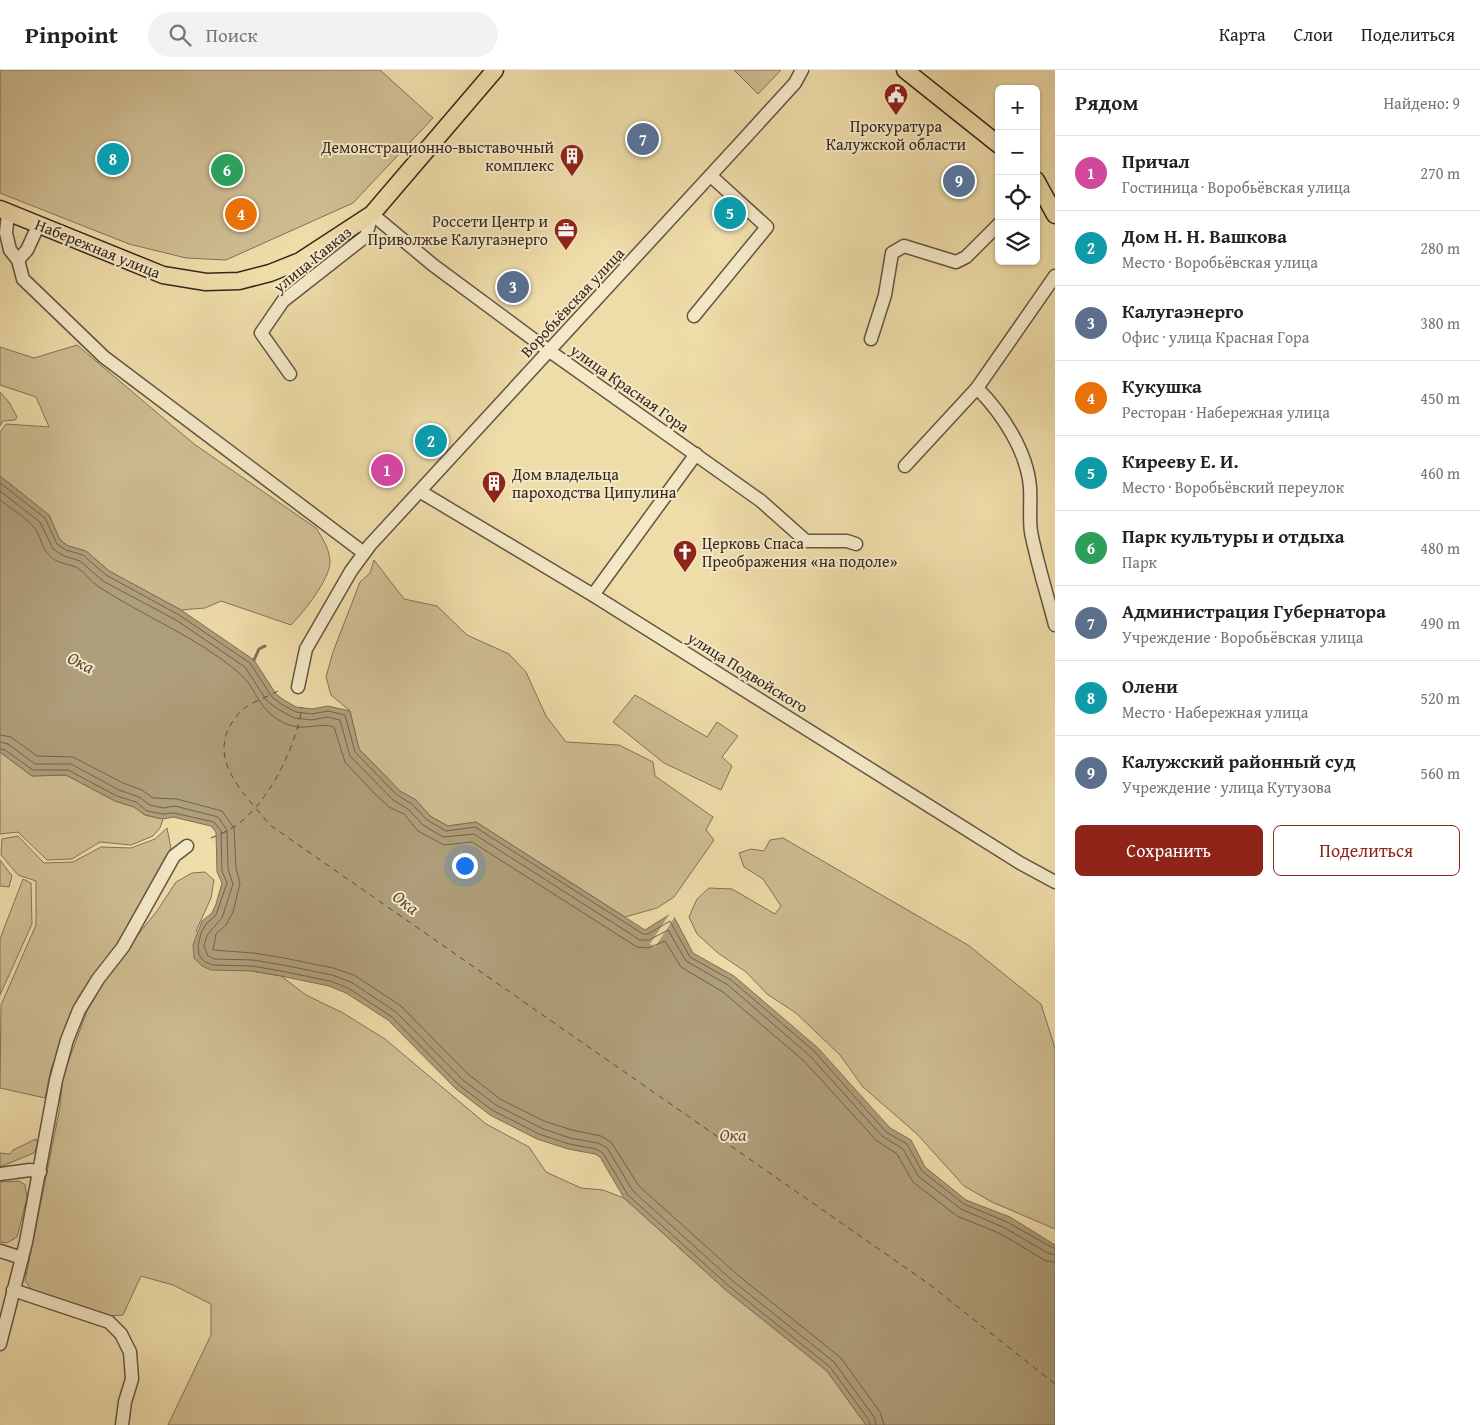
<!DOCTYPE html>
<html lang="ru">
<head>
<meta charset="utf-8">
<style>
  :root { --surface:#fff; --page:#f2f2f2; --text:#222; --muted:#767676; --line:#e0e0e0; --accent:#8f2418 }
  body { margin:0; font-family:"Gentium Book Plus",serif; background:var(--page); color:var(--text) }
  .controls { position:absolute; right:15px; top:15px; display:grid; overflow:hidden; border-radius:8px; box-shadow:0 1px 4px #0004 }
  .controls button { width:45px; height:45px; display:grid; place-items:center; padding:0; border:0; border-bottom:1px solid var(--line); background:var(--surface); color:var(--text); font:25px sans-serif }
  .you { position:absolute; left:464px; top:795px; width:18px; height:18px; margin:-12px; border:4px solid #fff; border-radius:50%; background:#1a73e8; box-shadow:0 0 0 8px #1a73e833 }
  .badge { display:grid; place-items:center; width:32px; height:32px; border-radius:50%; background:var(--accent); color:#fff; font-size:16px; font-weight:700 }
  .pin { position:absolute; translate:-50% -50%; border:2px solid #fff; box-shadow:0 1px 5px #0006 }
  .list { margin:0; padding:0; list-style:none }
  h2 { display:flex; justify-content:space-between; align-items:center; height:65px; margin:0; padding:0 20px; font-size:21px }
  h2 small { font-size:16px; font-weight:400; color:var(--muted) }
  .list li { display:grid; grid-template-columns:32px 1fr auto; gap:15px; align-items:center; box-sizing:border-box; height:75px; padding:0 20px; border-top:1px solid var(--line) }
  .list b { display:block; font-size:19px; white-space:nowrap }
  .list p { margin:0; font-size:16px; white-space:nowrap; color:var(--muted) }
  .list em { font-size:16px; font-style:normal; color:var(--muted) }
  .actions { display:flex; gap:10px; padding:15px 20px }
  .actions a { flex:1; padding:11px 0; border:1px solid var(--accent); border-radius:8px; text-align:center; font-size:18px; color:var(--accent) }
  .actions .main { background:var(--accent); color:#fff }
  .icon { flex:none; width:28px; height:28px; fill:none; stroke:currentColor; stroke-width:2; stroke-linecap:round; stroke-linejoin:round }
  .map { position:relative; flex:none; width:1055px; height:1355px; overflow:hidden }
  header { display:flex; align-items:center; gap:30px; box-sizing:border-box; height:70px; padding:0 25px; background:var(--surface); border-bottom:1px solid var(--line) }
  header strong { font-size:24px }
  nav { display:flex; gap:28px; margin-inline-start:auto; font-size:18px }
  .search { width:350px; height:45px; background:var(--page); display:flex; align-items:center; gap:12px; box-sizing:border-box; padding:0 18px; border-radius:28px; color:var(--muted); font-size:19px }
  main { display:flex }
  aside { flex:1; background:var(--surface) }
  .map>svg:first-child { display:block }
</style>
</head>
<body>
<header>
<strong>Pinpoint</strong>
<div class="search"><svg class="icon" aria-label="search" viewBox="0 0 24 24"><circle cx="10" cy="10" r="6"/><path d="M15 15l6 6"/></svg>Поиск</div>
<nav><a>Карта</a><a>Слои</a><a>Поделиться</a></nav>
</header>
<main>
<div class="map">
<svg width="1055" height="1355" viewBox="0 0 1055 1355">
  <rect width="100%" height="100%" fill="#eedca9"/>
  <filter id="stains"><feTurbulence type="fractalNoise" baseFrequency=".004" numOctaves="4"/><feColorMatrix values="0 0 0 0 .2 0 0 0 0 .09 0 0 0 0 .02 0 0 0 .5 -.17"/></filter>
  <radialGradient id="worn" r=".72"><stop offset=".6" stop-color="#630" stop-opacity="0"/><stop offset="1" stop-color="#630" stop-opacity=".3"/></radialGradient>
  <!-- green -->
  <g fill="#cfbd92" stroke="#827258">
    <path d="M0,0H380L433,48L353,133L226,190L186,188L129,174L0,123Z"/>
    <path d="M734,0H781L758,24Z"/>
    <path d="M77,275L194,374L316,458C323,469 329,478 330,491C331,508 303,543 291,555L221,531L205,538L181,540L109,501L86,481L68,476L60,470L49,445L0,406V362L6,354L49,357L36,327L0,315V277L34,288Z"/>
    <path d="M0,322L9,332L17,347L15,350L3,351L0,356Z"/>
    <path d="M374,490L404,529L437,536L467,565L509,584L526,602L546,646L566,672L619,675L653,692L655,706L713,747L706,760L714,770L674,827L657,838L625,847L476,752L448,756L430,746L416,730L400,721L359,679L350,641L331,625L326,607L333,582L360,512L370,503Z"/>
    <path d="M635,625L707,667L717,652L738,666L722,687L732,696L721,720L664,693L613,652Z"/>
    <path d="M0,682L32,706L66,705L115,731L134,737L145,745L163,749L160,758L153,766L131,775L100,772L72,789L47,790L18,762L0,764Z"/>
    <path d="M167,758L171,778L122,867L79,926L51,999L45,1028L0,1018L1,935L36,855V811L18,805L1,785L2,769L18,766L44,793L73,792L101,777L131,778L155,769Z"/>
    <path d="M783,768L968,875L1041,934L1055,978V1159L992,1132L964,1116L917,1064L863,1017L840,985L796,943L767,924L746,902L718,883L697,864L689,847L697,829L709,818L732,819L775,844L781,836L763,809L744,797L739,783L751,779L764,781L770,770Z"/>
    <path d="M0,790L12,806L9,817L0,816Z"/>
    <path d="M205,802L214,810L211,828L196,861L252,901L281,906L306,925L343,943L385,969L486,1054L529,1077L546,1102L581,1118L603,1120L624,1128L727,1221L827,1301L866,1355H168L211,1265V1234L173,1215L141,1206L123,1245L108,1246L34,1223L25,1211L60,1037L63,1006L87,941L116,892L157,841L176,812L192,803Z"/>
    <path d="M23,809L31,813L32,854L0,925V869Z"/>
    <path d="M36,1069L38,1074L34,1083L0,1097V1083L10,1084L13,1080Z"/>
    <path d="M19,1111L25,1115L27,1128L17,1167L7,1173L0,1172V1112Z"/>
  </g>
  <!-- water -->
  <path fill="#af9e7a" stroke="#7f6e56" d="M0,406L49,445L60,470L68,476L86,481L109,501L181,540L254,590L276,624L284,630L296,637L312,639L328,636L350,641L359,679L400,721L416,730L430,746L448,756L476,752L645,860L672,843L693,883L734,906L818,978L890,1058L911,1070L925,1097L966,1130L1010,1147L1055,1175V1355H866L827,1301L727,1221L624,1128L600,1087L595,1084L568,1079L537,1069L490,1045L456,1019L388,950L346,923L329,916L281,906L252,901L211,900L202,896L194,888L193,875L202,851L212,843L216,834L222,813L217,802L216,762L211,756L173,747L163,749L145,745L134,737L115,731L66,705L32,706L0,682Z"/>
  <!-- pier -->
  <path fill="#eedca9" d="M672,840L676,845L655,877L650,874Z"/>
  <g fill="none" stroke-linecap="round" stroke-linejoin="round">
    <!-- shore -->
    <g stroke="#72624c" stroke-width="1">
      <path d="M0,413L45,448L57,474L66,480L83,485L106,505L179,545L250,593L272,627L281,634L296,642L312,644L328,641L345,645L355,682L397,725L412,734L427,750L446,761L475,757L643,864H648L670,851L690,887L731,910L814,981L886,1062L907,1074L922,1101L964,1134L1007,1152L1055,1179"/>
      <path d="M0,421L40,452L53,479L64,486L80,491L103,511L176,550L245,597L267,631L278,639L294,648L312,650L327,647L340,650L350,686L393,730L408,739L423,755L443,767L474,764L640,870H649L668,860L686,891L728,915L810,986L882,1066L903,1079L918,1106L961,1139L1005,1158L1048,1183L1055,1185"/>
      <path d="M0,430C10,438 24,446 33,456C43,467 39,479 55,490C62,494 69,494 76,497C85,502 91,512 99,517C145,547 195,566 238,602C259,619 256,642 289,655C305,661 320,652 334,657L345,692L374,723L389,737L404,744L418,761L444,775L472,772L637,877L648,878L665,871L681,897L723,922L804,991L877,1071L897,1084L913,1112L957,1146L1001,1164L1046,1191L1055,1192"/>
      <path d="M0,665L11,667L37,686L73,687L123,713L142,720L153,728L177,729L222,741L234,758L236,798L240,813L233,842L226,855L216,864L213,880L253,883L284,888L333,898L354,905L401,936L468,1004L500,1029L544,1051L572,1060L601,1066L611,1072L639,1116L739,1206L841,1288L880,1342L884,1355"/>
      <path d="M0,672L8,674L35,694H71L119,720L139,727L150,735L163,738L175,736L218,747L227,760L228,799L233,814L222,848L207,865L204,876L208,886L214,889L253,890L283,895L332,905L351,912L396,942L463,1010L496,1035L541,1058L570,1068L598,1073L607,1078L633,1121L734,1212L834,1292L874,1347L876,1355"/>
      <path d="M0,679L5,680L33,700H68L117,726L136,732L147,741L163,744L174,743L214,752L221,761L222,801L227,813L216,845L206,854L201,863L198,876L199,885L205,892L213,895L252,896L281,901L330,911L348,918L392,947L459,1015L492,1040L539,1064L569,1074L596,1079L603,1083L628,1125L730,1217L830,1297L869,1350L870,1355"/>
    </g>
    <!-- stream -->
    <path stroke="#7f6e56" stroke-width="3" d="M254,590L259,579L265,576"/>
    <!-- ferry -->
    <g stroke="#5a4a3a" stroke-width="1" stroke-dasharray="6 5" stroke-linecap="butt">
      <path d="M278,621C267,627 249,633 240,642C201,685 242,721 270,755L929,1214L1055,1314"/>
      <path d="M211,768C218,765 226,762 232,758C268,736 296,677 302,637"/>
    </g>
    <defs>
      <g id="minor">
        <path d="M8,142L6,163L10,180L18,190L23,209L104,287L364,483"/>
        <path d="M18,190L27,180L39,154"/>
        <path d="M694,246L767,157L711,106"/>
        <path d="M871,269L885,225L892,183L904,176L956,192L966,187L999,154"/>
        <path d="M290,304L261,263L283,231L366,166L372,144L433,195L541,275L761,431L806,471H847L856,474"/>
        <path d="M977,318C1002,343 1027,381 1030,417C1031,432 1029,448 1031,462C1037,493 1047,524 1055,555"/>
        <path d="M905,396L977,318L1055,206"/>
        <path d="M421,422L593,525L1020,793L1055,812"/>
        <path d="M593,525L696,384"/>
        <path d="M298,617L306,579L351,501L370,475L743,70L795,13L802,0"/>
        <path d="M0,1104L30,1100L40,1102"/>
        <path d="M0,1181L22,1188"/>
        <path d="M13,1220L109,1252L121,1264L130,1282L132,1309L125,1332L122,1355"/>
        <path d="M0,1274L26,1172L56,1010L67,970L79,940L98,909L123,877L174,786L187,776"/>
      </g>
      <g id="major">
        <path d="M905,0L999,75"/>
        <path d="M1036,110L1055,145"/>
        <path d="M0,139L163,205L206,212L239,211L270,203L300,191L372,144L495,0"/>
      </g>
    </defs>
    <!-- minor casing -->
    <use href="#minor" stroke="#645442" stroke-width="15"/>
    <!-- major casing -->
    <use href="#major" stroke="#36261f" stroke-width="19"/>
    <!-- minor -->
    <use href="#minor" stroke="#f4e8c7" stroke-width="12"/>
    <!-- major -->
    <use href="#major" stroke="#eedca9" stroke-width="16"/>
  </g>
  <!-- icons -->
  <defs>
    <symbol id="civic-pin" viewBox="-11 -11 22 30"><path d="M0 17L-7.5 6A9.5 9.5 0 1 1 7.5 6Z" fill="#8f2418" stroke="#f4e8c7"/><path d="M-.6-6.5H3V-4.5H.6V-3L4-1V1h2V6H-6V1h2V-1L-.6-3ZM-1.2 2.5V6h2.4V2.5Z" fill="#fff"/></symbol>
    <symbol id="building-pin" viewBox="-11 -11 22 30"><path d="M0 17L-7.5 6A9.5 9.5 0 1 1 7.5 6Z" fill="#8f2418" stroke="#f4e8c7"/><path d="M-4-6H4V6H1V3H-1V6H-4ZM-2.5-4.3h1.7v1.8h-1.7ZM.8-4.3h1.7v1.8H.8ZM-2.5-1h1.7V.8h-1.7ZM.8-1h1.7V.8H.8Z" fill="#fff"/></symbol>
    <symbol id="office-pin" viewBox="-11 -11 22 30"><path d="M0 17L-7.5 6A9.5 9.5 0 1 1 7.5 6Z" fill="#8f2418" stroke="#f4e8c7"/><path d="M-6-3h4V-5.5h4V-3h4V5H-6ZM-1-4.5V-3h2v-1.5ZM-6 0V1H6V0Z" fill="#fff"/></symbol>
    <symbol id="church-pin" viewBox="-11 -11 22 30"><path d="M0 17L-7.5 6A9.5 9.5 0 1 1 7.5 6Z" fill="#8f2418" stroke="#f4e8c7"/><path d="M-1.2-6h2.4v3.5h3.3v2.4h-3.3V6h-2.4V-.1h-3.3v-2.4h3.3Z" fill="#fff"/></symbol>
  </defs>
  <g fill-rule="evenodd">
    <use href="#civic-pin" x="882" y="11" width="28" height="38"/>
    <use href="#building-pin" x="558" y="72" width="28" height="38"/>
    <use href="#office-pin" x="552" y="146" width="28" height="38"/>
    <use href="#building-pin" x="480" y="399" width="28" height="38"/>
    <use href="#church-pin" x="671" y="468" width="28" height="38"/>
  </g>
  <g text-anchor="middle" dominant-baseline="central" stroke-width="4" stroke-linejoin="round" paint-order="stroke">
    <!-- poi labels -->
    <g font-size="16" fill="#36261f" stroke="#f4e8c7" text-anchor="end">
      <text x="896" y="56" text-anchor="middle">Прокуратура<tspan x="896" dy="18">Калужской области</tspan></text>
      <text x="554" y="77">Демонстрационно-выставочный<tspan x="554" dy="18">комплекс</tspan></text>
      <text x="548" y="151">Россети Центр и<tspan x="548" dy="18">Приволжье Калугаэнерго</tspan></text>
      <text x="512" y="404" text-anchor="start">Дом владельца<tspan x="512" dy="18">пароходства Ципулина</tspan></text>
      <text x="702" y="473" text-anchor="start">Церковь Спаса<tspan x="702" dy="18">Преображения «на подоле»</tspan></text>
    </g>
    <!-- street labels -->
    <g font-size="16" fill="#36261f" stroke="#f4e8c7">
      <text transform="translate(98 178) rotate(22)">Набережная улица</text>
      <text transform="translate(312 189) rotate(-39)">улица Кавказ</text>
      <text transform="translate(572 232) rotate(-47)">Воробьёвская улица</text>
      <text transform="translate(630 318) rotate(35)">улица Красная Гора</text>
      <text transform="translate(748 602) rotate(32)">улица Подвойского</text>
    </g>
    <!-- water labels -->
    <g font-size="18" font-style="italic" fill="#5a4a3a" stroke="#f4e8c7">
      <text transform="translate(81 592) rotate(27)">Ока</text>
      <text transform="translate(406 832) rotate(38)">Ока</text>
      <text x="733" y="1064">Ока</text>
    </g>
  </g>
  <rect width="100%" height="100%" filter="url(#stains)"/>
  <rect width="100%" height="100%" fill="url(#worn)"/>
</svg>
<div class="controls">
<button>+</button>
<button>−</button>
<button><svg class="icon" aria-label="locate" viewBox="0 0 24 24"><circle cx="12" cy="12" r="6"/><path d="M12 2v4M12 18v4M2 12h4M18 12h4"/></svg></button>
<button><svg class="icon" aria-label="layers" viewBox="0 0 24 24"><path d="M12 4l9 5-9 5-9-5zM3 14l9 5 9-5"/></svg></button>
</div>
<div class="you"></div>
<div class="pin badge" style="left:387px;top:400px;background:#d1479c">1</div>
<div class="pin badge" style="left:431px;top:371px;background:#0f9aa8">2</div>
<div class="pin badge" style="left:513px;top:217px;background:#5c6f8a">3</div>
<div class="pin badge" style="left:241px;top:144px;background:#e8710a">4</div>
<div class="pin badge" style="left:730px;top:143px;background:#0f9aa8">5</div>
<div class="pin badge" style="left:227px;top:100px;background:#2e9e5b">6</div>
<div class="pin badge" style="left:643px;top:69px;background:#5c6f8a">7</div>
<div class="pin badge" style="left:113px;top:89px;background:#0f9aa8">8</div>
<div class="pin badge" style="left:959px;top:111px;background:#5c6f8a">9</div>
</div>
<aside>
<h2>Рядом<small>Найдено: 9</small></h2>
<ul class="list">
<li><span class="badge" style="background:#d1479c">1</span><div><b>Причал</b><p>Гостиница · Воробьёвская улица</p></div><em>270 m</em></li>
<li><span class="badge" style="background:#0f9aa8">2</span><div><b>Дом Н. Н. Вашкова</b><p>Место · Воробьёвская улица</p></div><em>280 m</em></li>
<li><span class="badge" style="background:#5c6f8a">3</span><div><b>Калугаэнерго</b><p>Офис · улица Красная Гора</p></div><em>380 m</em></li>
<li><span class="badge" style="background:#e8710a">4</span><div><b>Кукушка</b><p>Ресторан · Набережная улица</p></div><em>450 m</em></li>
<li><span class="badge" style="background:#0f9aa8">5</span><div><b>Кирееву Е. И.</b><p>Место · Воробьёвский переулок</p></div><em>460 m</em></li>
<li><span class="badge" style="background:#2e9e5b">6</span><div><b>Парк культуры и отдыха</b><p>Парк</p></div><em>480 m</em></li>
<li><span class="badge" style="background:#5c6f8a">7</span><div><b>Администрация Губернатора</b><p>Учреждение · Воробьёвская улица</p></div><em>490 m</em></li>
<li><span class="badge" style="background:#0f9aa8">8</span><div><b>Олени</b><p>Место · Набережная улица</p></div><em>520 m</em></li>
<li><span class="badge" style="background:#5c6f8a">9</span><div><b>Калужский районный суд</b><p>Учреждение · улица Кутузова</p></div><em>560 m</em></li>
</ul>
<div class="actions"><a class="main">Сохранить</a><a>Поделиться</a></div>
</aside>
</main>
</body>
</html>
